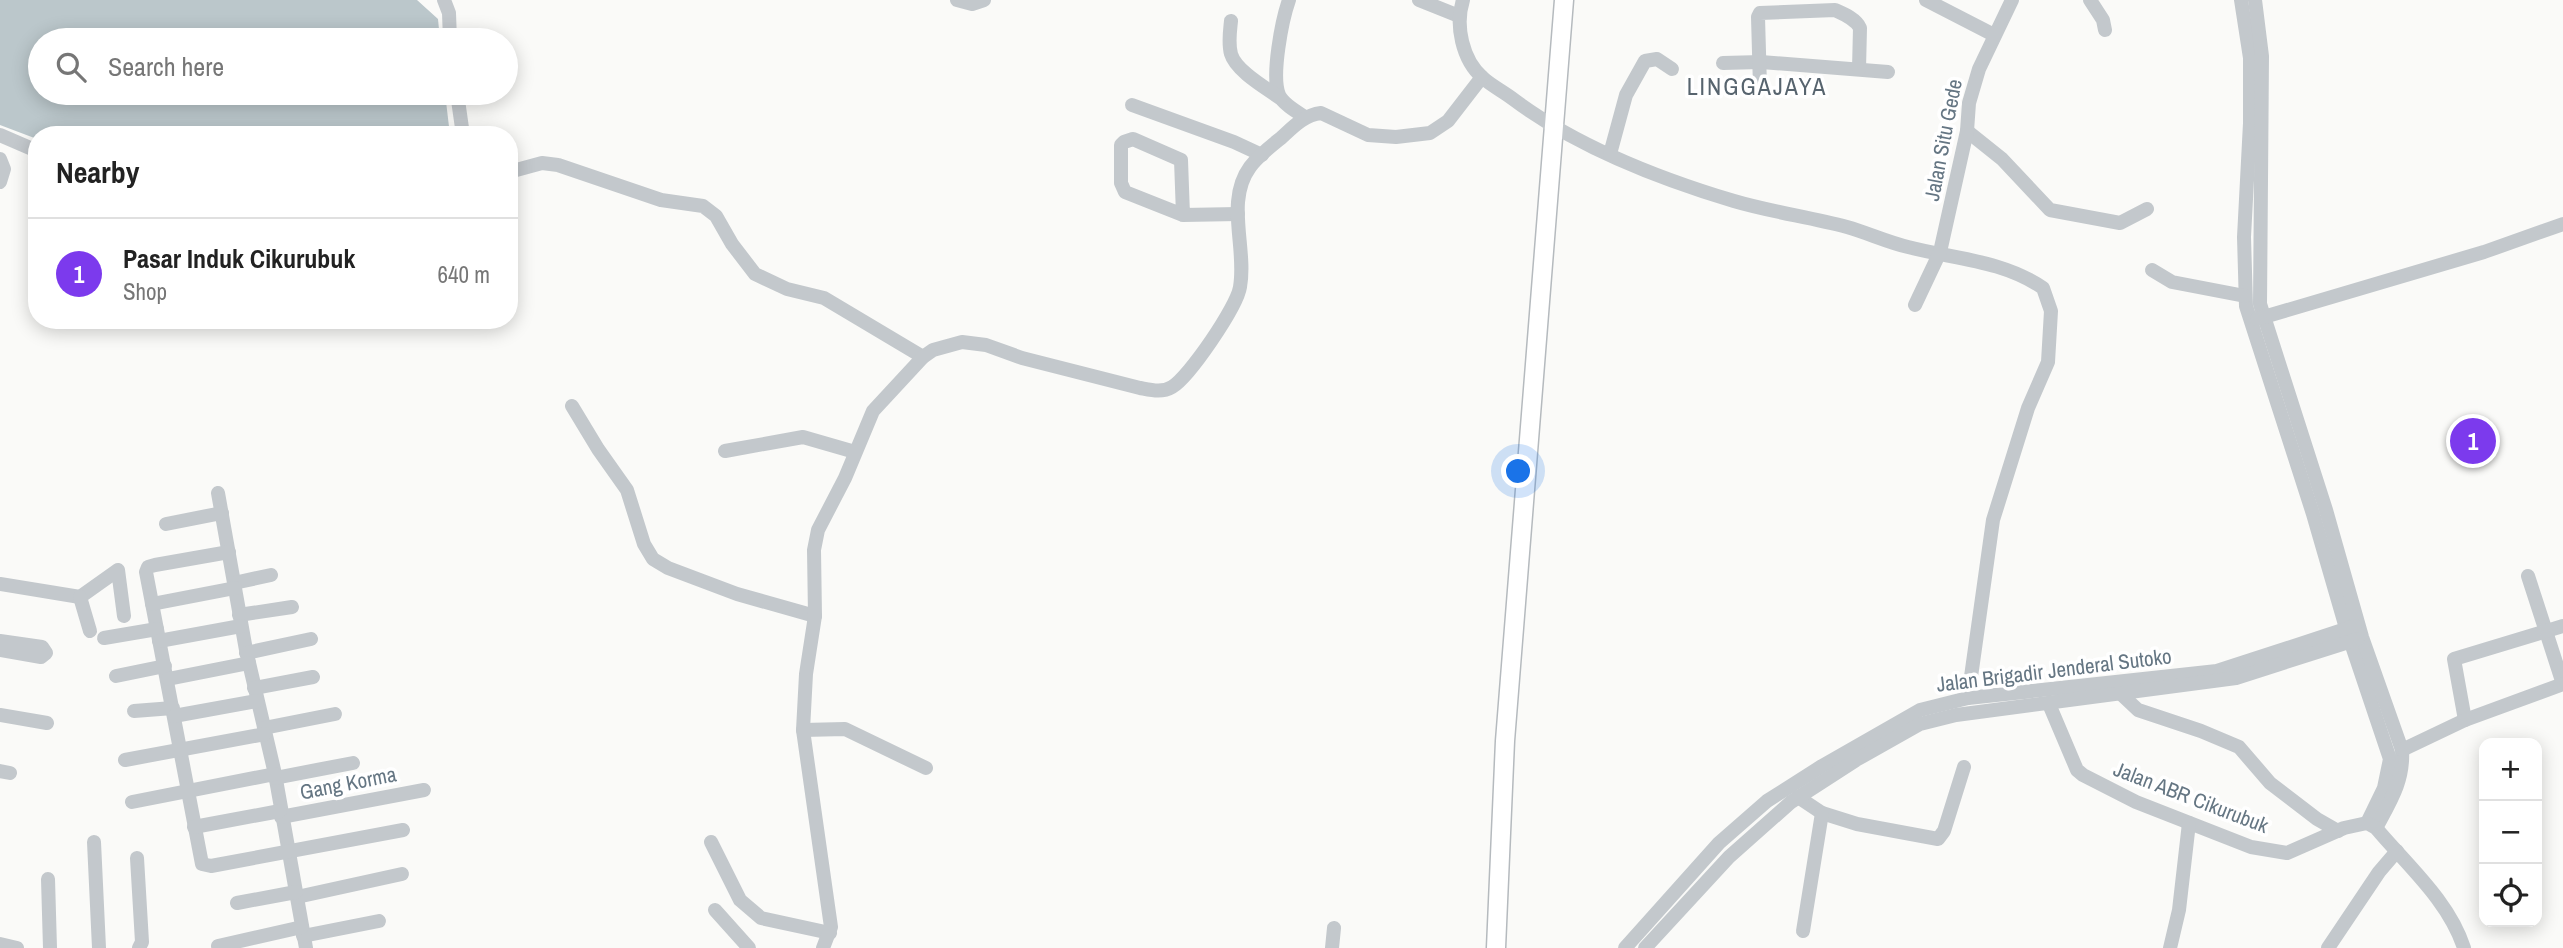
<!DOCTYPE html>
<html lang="en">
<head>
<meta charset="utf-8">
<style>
  :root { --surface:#fff; --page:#f2f2f2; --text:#222; --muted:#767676; --line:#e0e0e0; --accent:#7c3aed }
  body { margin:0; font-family:"Archivo Narrow",sans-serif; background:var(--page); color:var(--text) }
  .controls { position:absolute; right:21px; bottom:21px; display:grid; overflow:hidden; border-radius:14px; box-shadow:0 4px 18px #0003 }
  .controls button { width:63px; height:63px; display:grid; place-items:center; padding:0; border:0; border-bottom:2px solid var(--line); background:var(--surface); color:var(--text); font:35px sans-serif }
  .you { position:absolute; left:1519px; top:472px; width:24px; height:24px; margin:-18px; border:5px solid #fff; border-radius:50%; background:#1a73e8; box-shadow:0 0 0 10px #1a73e833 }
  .badge { display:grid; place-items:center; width:46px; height:46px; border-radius:50%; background:var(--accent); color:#fff; font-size:23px; font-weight:700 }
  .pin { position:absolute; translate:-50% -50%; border:4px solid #fff; box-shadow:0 2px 7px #0006 }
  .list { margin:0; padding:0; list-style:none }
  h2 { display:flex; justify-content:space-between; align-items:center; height:91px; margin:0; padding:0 28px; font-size:30px }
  h2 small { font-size:23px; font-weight:400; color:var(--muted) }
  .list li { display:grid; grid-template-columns:46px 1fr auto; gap:21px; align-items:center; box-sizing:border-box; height:112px; padding:0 28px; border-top:2px solid var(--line) }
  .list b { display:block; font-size:26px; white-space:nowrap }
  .list p { margin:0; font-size:23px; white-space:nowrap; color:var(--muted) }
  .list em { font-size:23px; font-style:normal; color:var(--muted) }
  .icon { flex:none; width:38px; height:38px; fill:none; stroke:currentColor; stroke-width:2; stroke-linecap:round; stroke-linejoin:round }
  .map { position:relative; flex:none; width:2563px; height:948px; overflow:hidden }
  .search { position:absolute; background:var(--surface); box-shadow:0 4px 18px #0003; left:28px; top:28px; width:490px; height:77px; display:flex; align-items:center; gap:18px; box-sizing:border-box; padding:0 24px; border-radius:38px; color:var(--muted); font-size:26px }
  .panel { position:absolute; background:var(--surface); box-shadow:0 4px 18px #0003; left:28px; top:126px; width:490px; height:203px; border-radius:28px }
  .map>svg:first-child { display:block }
</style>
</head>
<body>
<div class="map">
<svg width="2563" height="948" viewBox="0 0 2563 948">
  <rect width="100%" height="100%" fill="#fafaf8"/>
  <!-- water -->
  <path fill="#bbc7cb" d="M0,0H417L438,19L440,40H40V93H445L450,135H37V139L0,125Z"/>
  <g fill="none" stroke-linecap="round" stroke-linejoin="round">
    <defs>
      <path id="major" d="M1496,948L1505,741L1564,0"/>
    </defs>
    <!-- major casing -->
    <use href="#major" stroke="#b5babe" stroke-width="21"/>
    <!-- minor -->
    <g stroke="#c3c8cc" stroke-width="14">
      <path d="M444,0L449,13L450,40"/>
      <path d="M957,0L972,4L984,0"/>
      <path d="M1289,0C1282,20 1271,76 1279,95C1283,104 1297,112 1305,117"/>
      <path d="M1419,0L1459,16"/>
      <path d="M1463,0C1455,25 1462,60 1483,78C1492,86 1504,92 1513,99C1577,147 1657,178 1734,201C1771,212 1810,217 1847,227C1868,233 1887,242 1908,247C1954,259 2002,260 2043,288L2051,311L2048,362L2028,408L1993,520L1968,698"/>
      <path d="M1926,0L1994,35"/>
      <path d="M2090,0L2103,20L2105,30"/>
      <path d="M2241,0L2250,58V123L2244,237L2246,306L2313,514L2346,628L2390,759L2384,788L2367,823"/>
      <path d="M2255,0L2262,56L2260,304L2326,510L2362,637L2402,750C2404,781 2390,802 2376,828"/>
      <path d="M1231,21C1230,31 1228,43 1231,54C1236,71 1266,88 1280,98"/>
      <path d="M1723,63L1761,62L1888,72"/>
      <path d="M1760,87L1758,17L1760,13L1835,10C1844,14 1856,19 1860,28L1859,69"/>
      <path d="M457,93L463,135"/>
      <path d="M1132,105L1234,142L1262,155"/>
      <path d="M1967,131L2002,159L2050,210L2120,223L2147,209"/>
      <path d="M0,135L37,151"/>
      <path d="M1610,154L1626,95L1645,61L1657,59L1672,69"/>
      <path d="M0,159L4,169L0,182"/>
      <path d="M509,172L542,163L558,165L661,200L703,206L716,216L732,244L755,274L787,289L824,298L923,357"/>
      <path d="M1183,215L1181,160L1133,139L1124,142L1121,145V183L1125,192L1183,215L1238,214"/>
      <path d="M2152,270L2172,282L2245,296"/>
      <path d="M1915,305L1940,252L1967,131L1969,103L1979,69L2012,0"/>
      <path d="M2257,319L2484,252L2563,224"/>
      <path d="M572,406L598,449L627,490L644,544L653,559L668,568L737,594L815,616"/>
      <path d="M725,451L803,437L855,452"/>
      <path d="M218,493L246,650L275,774L306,948"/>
      <path d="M166,524L222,513"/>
      <path d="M229,552L155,565L148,567L146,572L202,864L211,866L403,830"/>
      <path d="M2528,576L2563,684"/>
      <path d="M234,583L271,575"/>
      <path d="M0,584L80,597L118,570L124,616"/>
      <path d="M80,597L90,631"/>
      <path d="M152,604L235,588"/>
      <path d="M239,615L292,607"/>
      <path d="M104,638L157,629"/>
      <path d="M0,641L42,647L46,653L41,657L0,650"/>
      <path d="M159,641L241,626"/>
      <path d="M246,653L311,639"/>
      <path d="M116,676L165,666"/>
      <path d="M168,679L249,663"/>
      <path d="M254,688L313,677"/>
      <path d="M2121,694L2138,710L2201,731L2239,747L2270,783L2317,819L2338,831"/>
      <path d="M2049,704L2077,770L2083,775L2136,802L2251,847L2287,853L2344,828L2367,823L2376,828C2407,865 2449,901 2464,948"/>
      <path d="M134,711L173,708"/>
      <path d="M0,715L47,723"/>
      <path d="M174,716L257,701"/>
      <path d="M2465,720L2454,659L2563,626"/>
      <path d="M264,728L335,714"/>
      <path d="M803,730L845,729L926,768"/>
      <path d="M2402,750L2465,720L2563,684"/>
      <path d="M125,760L265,734"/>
      <path d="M0,771L10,773"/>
      <path d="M275,778L353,763"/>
      <path d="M1798,797L1822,813L1857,824L1938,839L1944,831L1964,767"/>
      <path d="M132,802L275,774"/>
      <path d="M281,817L424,790"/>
      <path d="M194,827L280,811"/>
      <path d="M94,842L99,948"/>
      <path d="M711,842L740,900L761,918L830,933"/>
      <path d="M137,858L142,942L139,948"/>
      <path d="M48,879L50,948"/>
      <path d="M297,897L402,874"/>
      <path d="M237,903L296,892"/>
      <path d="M715,910L749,948"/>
      <path d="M1803,931L1822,813"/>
      <path d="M303,936L379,921"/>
      <path d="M0,944L17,948"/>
      <path d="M218,946L302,927"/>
      <path d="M823,948L831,927L803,730L806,674L815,616L814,550L818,530L845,478L873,411L923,357L933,350L962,342L986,345L1022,358L1140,388C1151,390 1162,393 1172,387C1189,377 1237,307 1240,287C1247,248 1225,201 1250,167C1258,156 1271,146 1281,138C1293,127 1304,115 1321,113L1368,135L1396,137L1430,133L1448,121L1482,77"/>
      <path d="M1332,948L1334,928"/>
      <path d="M1625,948L1719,843L1767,801L1822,766L1920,710L1968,698L2217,671L2355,626"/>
      <path d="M1645,948L1729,857L1791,802L1856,760L1920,724L1956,715L2236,678L2358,639"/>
      <path d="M2170,948L2179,910L2189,823"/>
      <path d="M2328,948L2379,872L2397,851"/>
    </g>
    <!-- major -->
    <use href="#major" stroke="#fff" stroke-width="18"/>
  </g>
  <g text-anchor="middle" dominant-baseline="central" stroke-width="7" stroke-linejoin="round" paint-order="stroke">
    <!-- street labels -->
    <g font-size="21" fill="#657683" stroke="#fff">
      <text transform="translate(1943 140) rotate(-79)">Jalan Situ Gede</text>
      <text transform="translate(2054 670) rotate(-7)">Jalan Brigadir Jenderal Sutoko</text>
      <text transform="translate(348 783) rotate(-11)">Gang Korma</text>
      <text transform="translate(2191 797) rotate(21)">Jalan ABR Cikurubuk</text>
    </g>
    <!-- quarter labels -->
    <g font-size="24" letter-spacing="2" fill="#57646e" stroke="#fff">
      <text x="1757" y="86">LINGGAJAYA</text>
    </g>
  </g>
</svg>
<div class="controls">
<button>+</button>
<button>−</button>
<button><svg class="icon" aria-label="locate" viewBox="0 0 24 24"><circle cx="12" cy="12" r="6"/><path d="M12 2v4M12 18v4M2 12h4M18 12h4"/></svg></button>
</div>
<div class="you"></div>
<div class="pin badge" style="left:2473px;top:441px">1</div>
<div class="search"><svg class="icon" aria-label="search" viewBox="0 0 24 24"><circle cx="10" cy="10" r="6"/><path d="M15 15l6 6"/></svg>Search here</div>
<section class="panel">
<h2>Nearby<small></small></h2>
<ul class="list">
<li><span class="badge">1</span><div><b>Pasar Induk Cikurubuk</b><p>Shop</p></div><em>640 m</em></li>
</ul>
</section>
</div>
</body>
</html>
